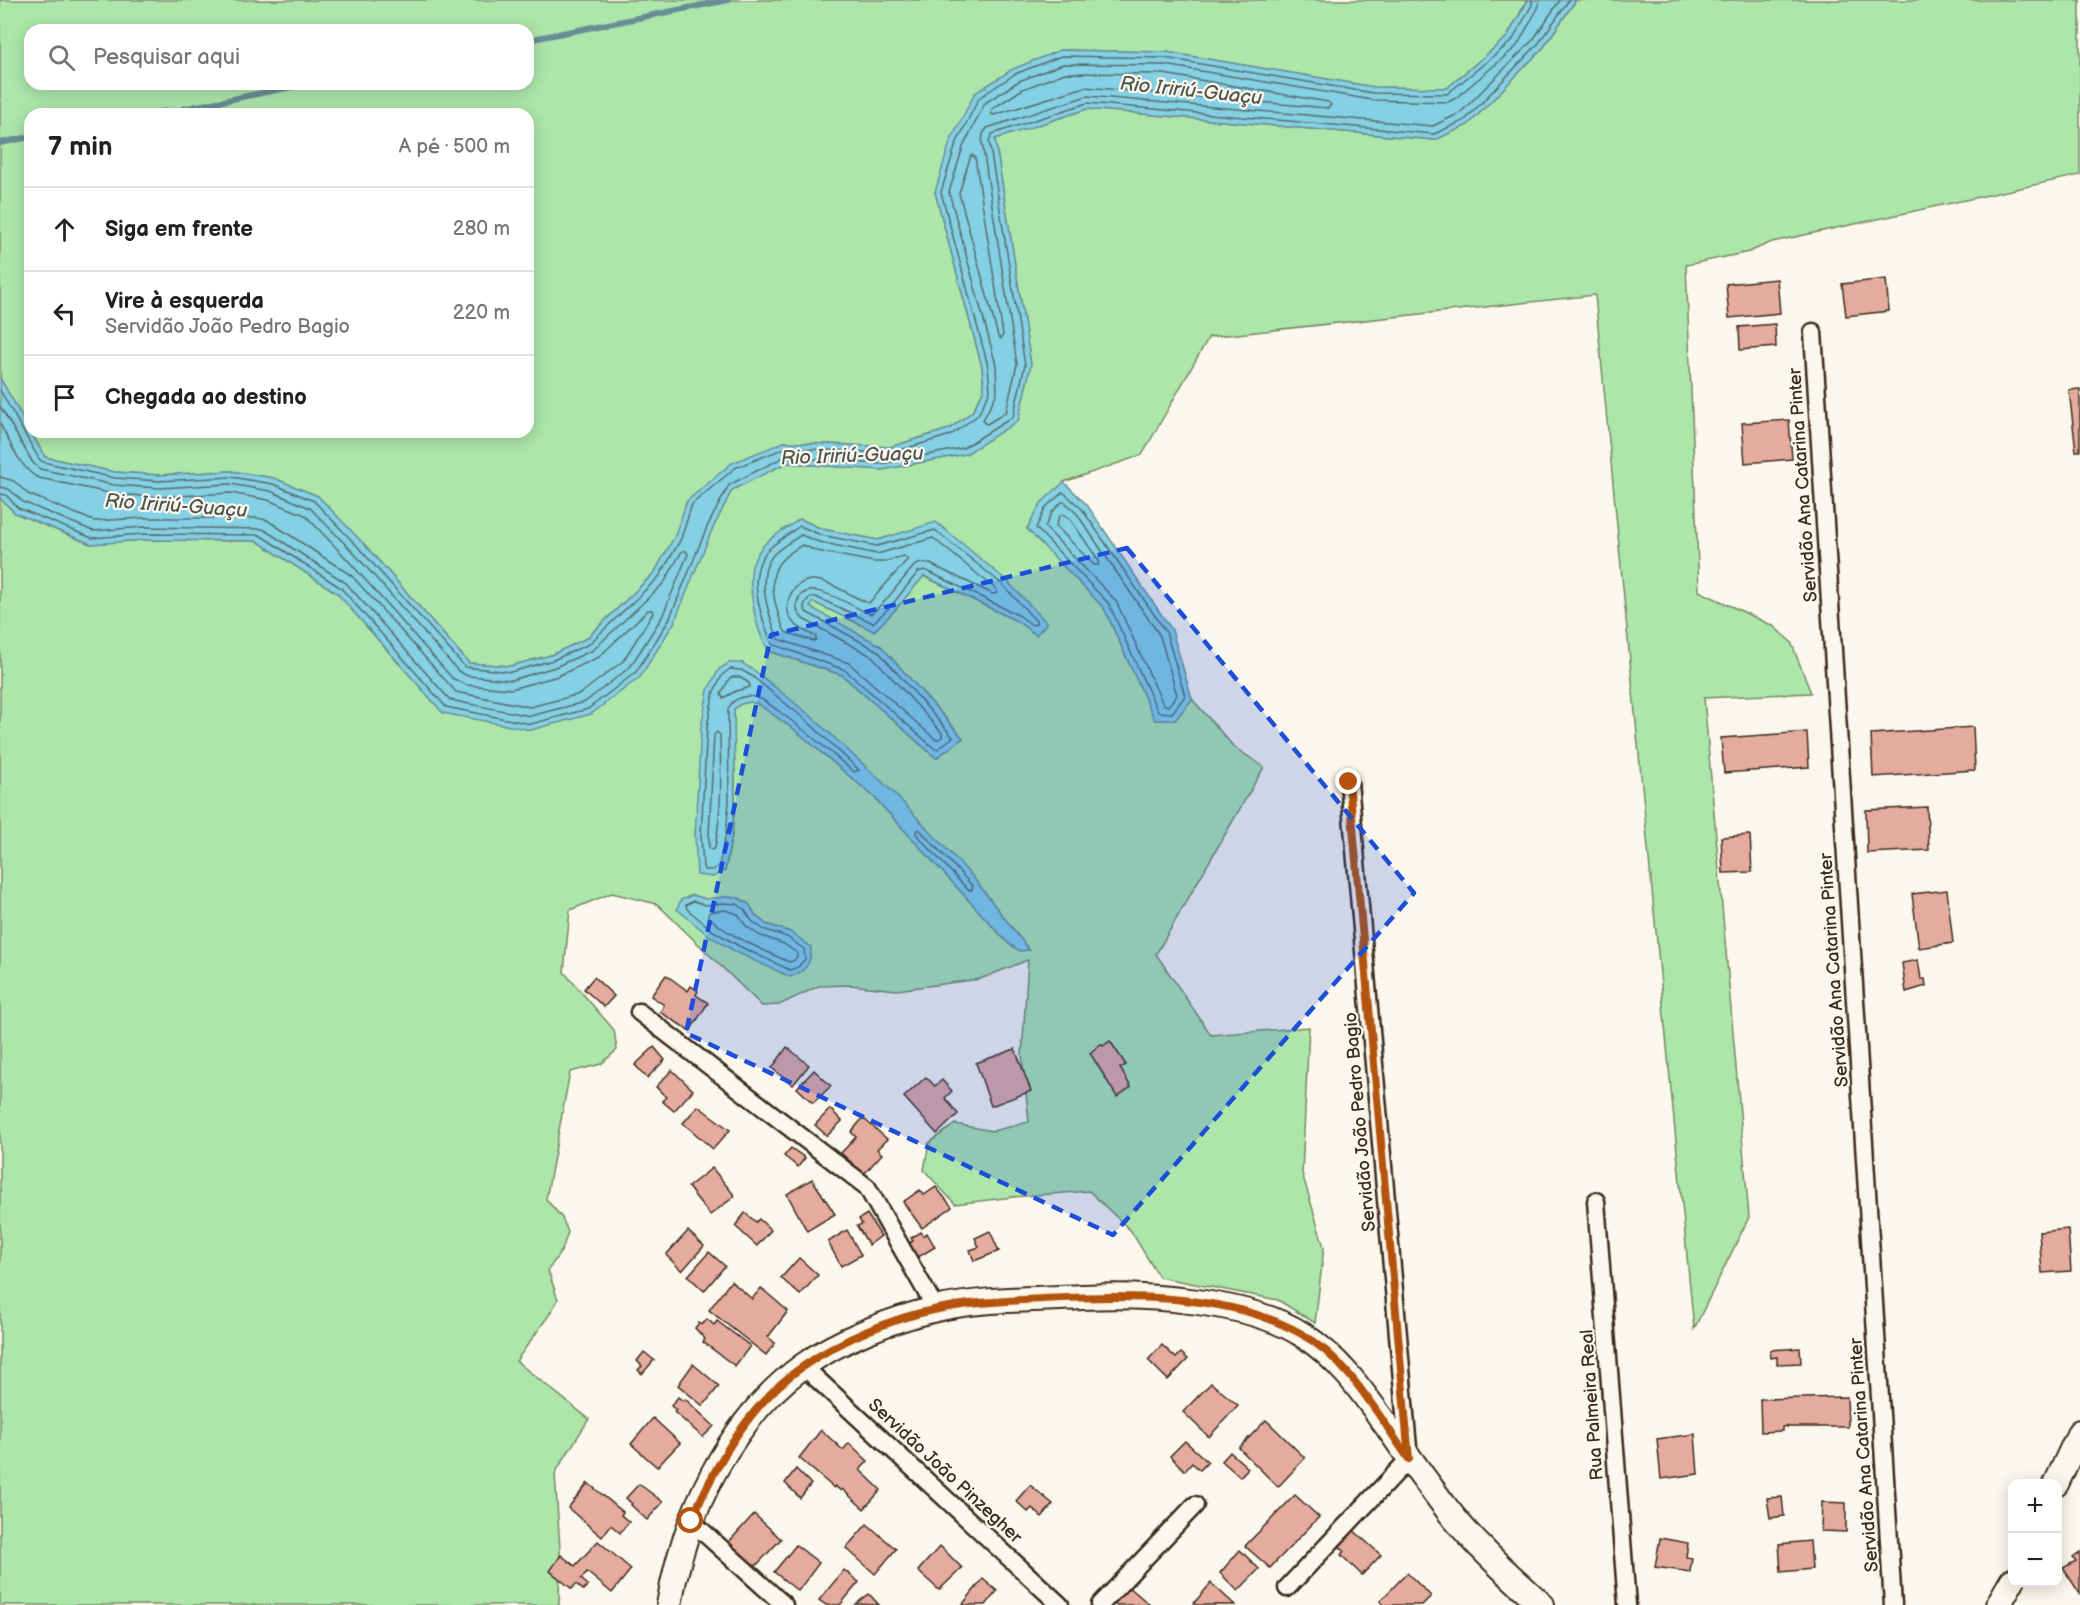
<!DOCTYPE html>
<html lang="pt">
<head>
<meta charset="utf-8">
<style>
  :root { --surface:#fff; --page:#f2f2f2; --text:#202124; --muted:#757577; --line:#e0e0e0 }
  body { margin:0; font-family:"Balsamiq Sans",sans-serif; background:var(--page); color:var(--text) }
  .controls { position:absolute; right:18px; bottom:18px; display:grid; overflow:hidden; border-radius:12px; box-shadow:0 3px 15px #0003 }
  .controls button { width:54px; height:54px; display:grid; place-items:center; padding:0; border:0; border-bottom:2px solid var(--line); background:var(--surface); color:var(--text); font:30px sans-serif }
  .stop { position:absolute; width:18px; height:18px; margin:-14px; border:4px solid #b45309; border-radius:50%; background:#fff }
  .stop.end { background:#b45309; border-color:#fff; box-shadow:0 2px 6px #0008 }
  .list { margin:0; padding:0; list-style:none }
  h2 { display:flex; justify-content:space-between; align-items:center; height:78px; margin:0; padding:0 24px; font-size:26px }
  h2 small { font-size:20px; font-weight:400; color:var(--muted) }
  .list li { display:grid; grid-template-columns:39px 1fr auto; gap:18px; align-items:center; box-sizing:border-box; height:84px; padding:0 24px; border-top:2px solid var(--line) }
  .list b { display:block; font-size:22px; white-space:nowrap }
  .list p { margin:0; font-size:20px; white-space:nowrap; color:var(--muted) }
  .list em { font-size:20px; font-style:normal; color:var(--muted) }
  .icon { flex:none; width:33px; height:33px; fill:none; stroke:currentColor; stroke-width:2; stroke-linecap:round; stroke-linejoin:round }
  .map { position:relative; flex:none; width:2080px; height:1605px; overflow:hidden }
  .search { position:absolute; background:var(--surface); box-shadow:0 3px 15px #0003; left:24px; top:24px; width:510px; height:66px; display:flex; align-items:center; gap:15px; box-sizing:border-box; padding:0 21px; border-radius:18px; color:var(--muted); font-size:22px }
  .panel { position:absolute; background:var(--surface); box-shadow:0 3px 15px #0003; left:24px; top:108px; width:510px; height:330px; border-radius:18px }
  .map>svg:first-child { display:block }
</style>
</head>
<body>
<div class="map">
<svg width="2080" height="1605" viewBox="0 0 2080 1605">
  <rect width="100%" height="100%" fill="#fbf7ec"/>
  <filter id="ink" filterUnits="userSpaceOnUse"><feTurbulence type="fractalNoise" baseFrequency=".0167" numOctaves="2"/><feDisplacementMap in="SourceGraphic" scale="12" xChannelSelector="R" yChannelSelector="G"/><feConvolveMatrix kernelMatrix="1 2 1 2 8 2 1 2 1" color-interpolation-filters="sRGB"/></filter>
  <g filter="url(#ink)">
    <!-- green -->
    <g fill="#ade6aa" stroke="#748864" stroke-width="1.5" fill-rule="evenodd">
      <path d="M0,0H1527L1507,37L1447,88L1374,87L1166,52L1060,50L935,192L982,367L984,389L972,412L949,429L890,447L784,442L687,501L675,536L654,573L587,638L551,655L510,666L469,663L363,543L274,478L231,471L159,475L115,472L45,457L31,432H528V114H30V431L0,378ZM30,30H528V84H30Z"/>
      <path d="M1576,0H2080V175L1772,242L1749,252L1686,265L1699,591L1773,626L1791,642L1811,693L1704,698L1749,1217L1694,1329L1595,295L1209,337L1142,455L1064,482L1027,528L1104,608L1155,720H1175L1192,699L1234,747L1264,767L1156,954L1211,1035L1309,1027L1302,1173L1324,1247L1315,1323L1278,1300L1159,1277L1131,1231L1089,1191L1013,1197L955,1204L924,1170L929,1143L955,1124L993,1131L1029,1122L1022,1055L1028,960L980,979L897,990L850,985L819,986L779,1005L762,1006L657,904L612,893L570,910L564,972L614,1030L617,1050L601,1064L570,1072L546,1199L562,1218L568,1232L562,1250L548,1270L558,1300L549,1315L516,1361L589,1419L555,1473L560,1549L559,1605H0V498L15,513L90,544L144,540L257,541L337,593L400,665L531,730L712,530L732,490L786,463L882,470L965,454L1018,420L1031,365L995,139L1087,109L1435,140L1468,125L1543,48ZM800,519L822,529L878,540L936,523L1036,635L1017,621L923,576L895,610L874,631L813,602L809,607L881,646L963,738L936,758L842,675L772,652L767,649ZM742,663L972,876L1029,950L1009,944L873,796L795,730L758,704L750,702L741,704L734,709L735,802L732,834L725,871L695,835ZM691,895L706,899L725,897L739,898L749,904L756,916L766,924L790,932L750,957L708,935L694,922Z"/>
    </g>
    <!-- water -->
    <g fill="#84d0e4" stroke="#678e95" stroke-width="1.5">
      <path d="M1528,0H1576L1543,48L1468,125L1435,140L1087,109L995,139L1031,365L1018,421L966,454L882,470L786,463L732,490L712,530L674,623L640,677L591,714L531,730L443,713L337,593L257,541L144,540L91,544L15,513L0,498V378L45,457L115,472L159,475L231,471L274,478L318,496L363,543L469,663L510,666L551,655L587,638L654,573L675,536L687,501L732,463L784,442L890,447L949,429L972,412L984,389L982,367L935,192L950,142L975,93L1013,69L1060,50L1166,52L1374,87L1447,88L1507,37Z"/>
      <path d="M1064,482L1087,505L1172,630L1192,699L1175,720H1155L1104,608L1027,529L1041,503Z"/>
      <path d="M800,519L822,529L878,540L936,522L1006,580L1047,623L1036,635L1017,621L924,576L895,610L874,631L813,602L810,607L881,646L963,738L936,758L842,675L772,652C756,641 746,581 753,563C755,558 759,551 762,547C771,536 788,527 800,519Z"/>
      <path d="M729,663H742L755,671L811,716L893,792L972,876L1029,950L1020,951L1009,944L873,796L795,730L758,704L750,702L741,704L734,709L735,802L732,834L725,871L713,877L697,875L695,835L701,727L708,690L719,669Z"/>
      <path d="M692,895L706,899L725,897L738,898L749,904L756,916L766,924L790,932L811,947C811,964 806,971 790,977L736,952L708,935L677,909L681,900Z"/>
    </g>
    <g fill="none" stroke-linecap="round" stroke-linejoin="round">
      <!-- shore -->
      <g stroke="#586c6d" stroke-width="1.5">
        <path d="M1540,0L1538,8L1517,46L1456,98L1448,102L1372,100L1165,65L1063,64L1019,81L985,103L963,147L949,192L996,365L997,393L983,420L984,423L987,424L1006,412L1017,364L982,142L983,134L987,128L1087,96L1433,126L1460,113L1533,40L1560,0"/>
        <path d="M1065,73L1164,74L1328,102L1331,105L1328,108L1085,87L994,115L991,114L992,109L1023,89Z"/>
        <path d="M971,155L975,157L1003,335L1001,339L998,336L959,193Z"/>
        <path d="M0,390L39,459L43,462L115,478L159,481L231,477L273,484L314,501L358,547L465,667L511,672L553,660L589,644L659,577L681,539L692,504L735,468L785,448L890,453L951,435L978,415L990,391L988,366L941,192L956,144L979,98L1015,74L1061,56L1165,58L1373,93L1447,94L1512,41L1532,5V0"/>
        <path d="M0,406L33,463L40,469L114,485L159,488L230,484L270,491L310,508L353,552L458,671L468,676L512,680L555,667L593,650L664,583L682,551H686L688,554L662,617L630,667L585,702L530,716L450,700L346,583L263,529L144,527L93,531L23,502L9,489L0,487"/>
        <path d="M0,424C9,440 22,472 39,478L114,494L159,497L230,493L268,500L305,515L346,558L452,678L466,685L511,689L558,676L599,657L648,610H652L653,613L623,661L580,694L530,707L456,692L352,576L267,520L257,518H143L94,521L28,494L14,481L0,477"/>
        <path d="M1063,492L1082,509L1166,632L1185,696L1172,713L1158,712L1109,604L1036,528L1046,507Z"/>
        <path d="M0,494L6,495L18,508L92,538L143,534L260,535L341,588L446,707L531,724L588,709L636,672L669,620L707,527L729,485L784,457L881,464L963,448L1013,417L1025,365L989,141L992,134L1087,103L1434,134L1465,120L1538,44L1569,0"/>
        <path d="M1062,502H1065L1077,514L1160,636L1177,695L1168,706L1163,704L1116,601L1045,527L1052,512Z"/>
        <path d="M1063,514L1070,519L1099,561L1098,565H1094L1056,526L1059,517Z"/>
        <path d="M800,526L821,535L877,546L935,530L1002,584L1036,621V624L1032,625L1020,616L925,570L918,572L891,606L873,623L816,597C810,596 806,600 804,606L806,612L878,651L953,737L938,749H935L845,670L772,644C761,617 744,572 770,548C779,540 790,533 800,526Z"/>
        <path d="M801,535L819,542L877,554L933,538L997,590V593L993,594L930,564L921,563L914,566L885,601L871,614C853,609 807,573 797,602C795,609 798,614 803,619L873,657L942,733V737L939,739H935L849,663L778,639C769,615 754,576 774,554C781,547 793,540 801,535Z"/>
        <path d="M802,545L817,551L874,562H883L904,556L908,559L869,603C853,598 830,580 813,580C793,580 780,605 792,621C798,629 808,632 816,637V640L813,641L785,632C777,613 766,581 779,563C784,556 794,550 802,545Z"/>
        <path d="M730,669L741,670L752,676L807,721L859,770L854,772C830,752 806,731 780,712C774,708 767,702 761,699C749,693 733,697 728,709L729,802L726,833L719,866L713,870H705L703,867L701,835L707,727L714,691L723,674Z"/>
        <path d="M732,677H739L749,683L750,687L736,691L723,698L721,694L729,679Z"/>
        <path d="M717,732L720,735C721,773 722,810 715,848L712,850L709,848V835L714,735Z"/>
        <path d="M919,829L967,880L973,887L972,890H968L916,834V831Z"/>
        <path d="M693,901L706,905L725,903L737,904L744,909L752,921L763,929L787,937L804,949L805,959L798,967L790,970L739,946L712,930L687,909L686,905Z"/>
        <path d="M725,910L738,914L746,926L759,935L784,944L797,953V957L793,961L789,962C764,950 727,936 708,916L709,912Z"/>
      </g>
      <!-- stream -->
      <g stroke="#678e95" stroke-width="6">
        <path d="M528,40L728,0"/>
        <path d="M183,109L306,84"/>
        <path d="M152,114L167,111"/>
        <path d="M0,143L30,137"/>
      </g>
    </g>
    <!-- building -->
    <g fill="#e4ab9e" stroke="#3b2a1e" stroke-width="1.5">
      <path d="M1777,279L1780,313L1729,318L1726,284Z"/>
      <path d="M1886,279L1889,311L1846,316L1842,284Z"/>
      <path d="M1775,324L1776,347L1740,350L1739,327Z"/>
      <path d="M2080,389V451H2076L2069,390Z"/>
      <path d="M1789,420L1792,459L1745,463L1742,423Z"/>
      <path d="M1973,727L1975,770L1873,777L1871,734Z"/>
      <path d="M1807,732L1809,767L1724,773L1721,738Z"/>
      <path d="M1927,807L1929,850L1867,853L1866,810Z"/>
      <path d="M1750,835L1752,872L1723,873L1721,837Z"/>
      <path d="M1947,890L1953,943L1919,948L1912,894Z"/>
      <path d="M1918,960L1921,979H1925L1926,986L1906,992L1902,963Z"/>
      <path d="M666,975L688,991L691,986L698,991L696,995L708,1003L690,1031L660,1012L664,1005L651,996Z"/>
      <path d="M594,977L614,996L604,1007L584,989Z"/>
      <path d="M1110,1041L1126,1065L1120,1068L1131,1087L1117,1097L1090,1053L1101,1044L1103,1046Z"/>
      <path d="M654,1047L665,1060L647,1078L635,1065Z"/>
      <path d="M787,1047L809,1065L793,1085L772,1068Z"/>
      <path d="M1015,1049L1031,1091L991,1106L976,1063Z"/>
      <path d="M672,1070L693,1090L674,1111L662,1101L666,1097L656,1087Z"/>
      <path d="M814,1070L831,1086L813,1103L797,1088Z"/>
      <path d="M926,1077L935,1086L942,1080L952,1091L945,1098L958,1114L937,1134L904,1097Z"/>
      <path d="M698,1106L730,1130L713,1149L683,1123Z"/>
      <path d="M830,1109L842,1121L827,1136L815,1125Z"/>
      <path d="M863,1118L887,1139L877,1149L882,1154L864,1174L841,1153L856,1137L851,1132Z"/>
      <path d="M791,1148L805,1158L798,1167L784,1156Z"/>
      <path d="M712,1168L735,1196L710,1215L688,1187Z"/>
      <path d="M812,1179L835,1214L807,1231L787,1194Z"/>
      <path d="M936,1187L952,1207L922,1228L903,1202L920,1190L924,1195Z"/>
      <path d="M745,1213L756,1222L759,1219L771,1230L757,1246L735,1226Z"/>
      <path d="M867,1214L881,1236L869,1245L857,1226L862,1224L859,1219Z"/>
      <path d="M2068,1229L2071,1271L2042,1273L2039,1232Z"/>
      <path d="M847,1230L861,1255L841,1266L828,1242Z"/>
      <path d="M688,1231L704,1246L682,1271L666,1255Z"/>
      <path d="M990,1231L999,1251L974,1261L970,1250L979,1247L975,1238Z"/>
      <path d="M921,1232L923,1236L927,1233L935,1247L915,1259L906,1245L913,1241L911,1238Z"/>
      <path d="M709,1252L725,1266L704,1291L688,1276Z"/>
      <path d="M799,1258L818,1275L800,1295L781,1278Z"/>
      <path d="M731,1281L752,1299L761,1288L788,1311L768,1337L775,1343L766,1355L709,1310Z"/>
      <path d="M707,1319L714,1325L717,1321L750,1346L735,1366L703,1342L705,1339L695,1328L699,1323L702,1325Z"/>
      <path d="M1162,1345L1176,1358L1181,1353L1188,1359L1168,1380L1148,1360Z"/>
      <path d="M1800,1348L1801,1363L1777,1364V1357L1771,1358L1770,1350Z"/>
      <path d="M644,1352L654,1360L642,1374L638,1370L642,1366L637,1361Z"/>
      <path d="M693,1364L719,1386L703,1406L678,1385Z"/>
      <path d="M1211,1383L1238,1405L1209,1437L1183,1412Z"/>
      <path d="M678,1397L683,1401L685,1399L714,1426L703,1437L674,1412L676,1410L671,1406Z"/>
      <path d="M1847,1397L1848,1427H1787V1426L1782,1427V1431L1761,1432L1760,1399Z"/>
      <path d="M653,1418L680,1443L657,1467L631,1444Z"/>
      <path d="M1266,1420L1305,1458L1278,1487L1239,1448Z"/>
      <path d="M821,1430L843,1450L849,1443L868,1461L860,1470L881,1490L864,1509L842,1489L841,1491L835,1486L834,1488L799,1458Z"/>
      <path d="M1695,1434L1698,1474L1661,1479L1657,1439Z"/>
      <path d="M1185,1441L1208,1462L1200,1470L1192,1463L1185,1471L1170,1456Z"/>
      <path d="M1230,1452L1248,1468L1240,1477L1222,1461Z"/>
      <path d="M796,1469L811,1484L800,1498L785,1483Z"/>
      <path d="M588,1483L623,1512L621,1515L629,1522L620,1533L611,1525L602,1537L568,1508Z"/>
      <path d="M639,1484L663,1502L647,1520L631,1505L632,1504L626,1498Z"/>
      <path d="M1030,1485L1053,1504L1042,1517L1032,1508L1028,1512L1016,1501Z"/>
      <path d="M1295,1495L1319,1517L1270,1568L1245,1546Z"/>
      <path d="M1782,1497L1784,1516L1770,1518L1767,1498Z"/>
      <path d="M1822,1502L1846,1503V1532L1821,1531Z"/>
      <path d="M754,1514L781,1539L754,1568L727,1544Z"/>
      <path d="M867,1524L896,1549L875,1574L846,1548Z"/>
      <path d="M1351,1528L1381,1555L1362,1575L1341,1555L1344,1551L1339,1546L1344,1539L1342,1537Z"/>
      <path d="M1660,1538L1688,1543L1686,1557L1692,1558L1690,1572L1655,1567Z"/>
      <path d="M598,1541L631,1569L612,1593L587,1572L581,1579L588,1585L583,1590L576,1584L572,1589L550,1571L561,1555L575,1566Z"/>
      <path d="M1810,1541L1812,1569L1781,1572L1779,1544Z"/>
      <path d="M796,1545L819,1563L798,1591L774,1572Z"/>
      <path d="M940,1546L962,1568L939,1590L918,1571Z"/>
      <path d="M1240,1550L1259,1569L1238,1591L1220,1573Z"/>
      <path d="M2080,1552V1594L2063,1568L2076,1561L2073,1557Z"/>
      <path d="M844,1570L859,1582L840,1605H826L819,1600Z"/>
      <path d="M1407,1573L1431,1596L1422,1605H1384L1380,1601Z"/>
      <path d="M983,1579L997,1591L986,1605H962Z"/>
      <path d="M1211,1583L1235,1605H1196L1194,1603Z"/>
      <path d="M1128,1586L1150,1605H1112Z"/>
      <path d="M869,1594L879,1605L856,1604Z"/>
    </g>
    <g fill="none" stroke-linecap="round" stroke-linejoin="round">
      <defs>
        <g id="street">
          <path d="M1813,332L1893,1605"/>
          <path d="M639,1012L867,1187L936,1309"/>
          <path d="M1596,1201L1627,1605"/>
          <path d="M803,1366L1060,1605"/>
          <path d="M691,1521L784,1605"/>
          <path d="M1287,1588L1409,1459L1349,782"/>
          <path d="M1100,1605L1195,1505"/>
        </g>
        <g id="secondary">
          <path d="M2056,1484L2080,1432"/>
          <path d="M669,1605C684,1516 728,1421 803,1366C839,1340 892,1319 936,1309C983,1298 1034,1300 1082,1297C1145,1294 1249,1300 1303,1335C1340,1359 1364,1394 1389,1429C1408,1456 1427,1483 1447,1509C1475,1545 1509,1575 1542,1605"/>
          <path d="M1998,1605L2012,1581"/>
        </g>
      </defs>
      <!-- street casing -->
      <use href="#street" stroke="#3b2a1e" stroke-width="21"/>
      <!-- secondary casing -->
      <use href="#secondary" stroke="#3b2a1e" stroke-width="28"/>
      <!-- street -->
      <use href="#street" stroke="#fbf7ec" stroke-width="16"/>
      <!-- secondary -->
      <use href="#secondary" stroke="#fbf7ec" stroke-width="24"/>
    </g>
  </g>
  <g fill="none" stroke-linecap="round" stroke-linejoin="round" filter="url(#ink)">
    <!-- route -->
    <path stroke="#b45309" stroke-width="8" d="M691,1521C717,1462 750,1402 805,1365C843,1339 892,1318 938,1309C972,1302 1007,1301 1042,1299C1124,1295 1226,1292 1300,1333C1348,1359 1378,1415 1409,1459L1349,782"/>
  </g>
  <!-- marked area -->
  <path fill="#1d4ed8" fill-opacity="0.2" stroke="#1d4ed8" stroke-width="4.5" stroke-dasharray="12 8" stroke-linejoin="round" d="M1127,548L1414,893L1113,1235L686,1033L771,635Z"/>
  <g text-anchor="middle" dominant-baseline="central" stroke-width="4.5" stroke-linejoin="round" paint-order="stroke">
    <!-- street labels -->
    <g font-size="18" fill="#3b2a1e" stroke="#fbf7ec">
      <text transform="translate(1803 485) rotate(-94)">Servidão Ana Catarina Pinter</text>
      <text transform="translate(1834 970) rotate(-94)">Servidão Ana Catarina Pinter</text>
      <text transform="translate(1360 1122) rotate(-95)">Servidão João Pedro Bagio</text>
      <text transform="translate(1592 1405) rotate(-94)">Rua Palmeira Real</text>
      <text transform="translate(1864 1455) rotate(-94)">Servidão Ana Catarina Pinter</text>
      <text transform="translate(945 1471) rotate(43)">Servidão João Pinzegher</text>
    </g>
    <!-- water labels -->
    <g font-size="20" font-style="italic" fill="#4d5450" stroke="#fbf7ec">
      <text transform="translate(1191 91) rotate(6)">Rio Iririú-Guaçu</text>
      <text transform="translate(852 456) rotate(-2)">Rio Iririú-Guaçu</text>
      <text transform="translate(176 506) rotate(4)">Rio Iririú-Guaçu</text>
    </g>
  </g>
</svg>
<div class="controls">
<button>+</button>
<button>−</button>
</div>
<div class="stop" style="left:691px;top:1521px"></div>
<div class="stop end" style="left:1349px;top:782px"></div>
<div class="search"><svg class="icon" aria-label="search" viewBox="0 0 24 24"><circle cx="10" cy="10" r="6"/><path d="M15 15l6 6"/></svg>Pesquisar aqui</div>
<section class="panel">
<h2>7 min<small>A pé · 500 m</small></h2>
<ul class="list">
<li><svg class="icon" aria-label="ahead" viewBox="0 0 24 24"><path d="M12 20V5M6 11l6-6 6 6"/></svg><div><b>Siga em frente</b></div><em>280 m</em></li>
<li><svg class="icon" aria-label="left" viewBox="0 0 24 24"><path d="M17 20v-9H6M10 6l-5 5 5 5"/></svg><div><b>Vire à esquerda</b><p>Servidão João Pedro Bagio</p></div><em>220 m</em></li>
<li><svg class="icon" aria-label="arrive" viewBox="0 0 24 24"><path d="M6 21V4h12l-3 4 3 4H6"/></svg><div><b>Chegada ao destino</b></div></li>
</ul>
</section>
</div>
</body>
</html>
